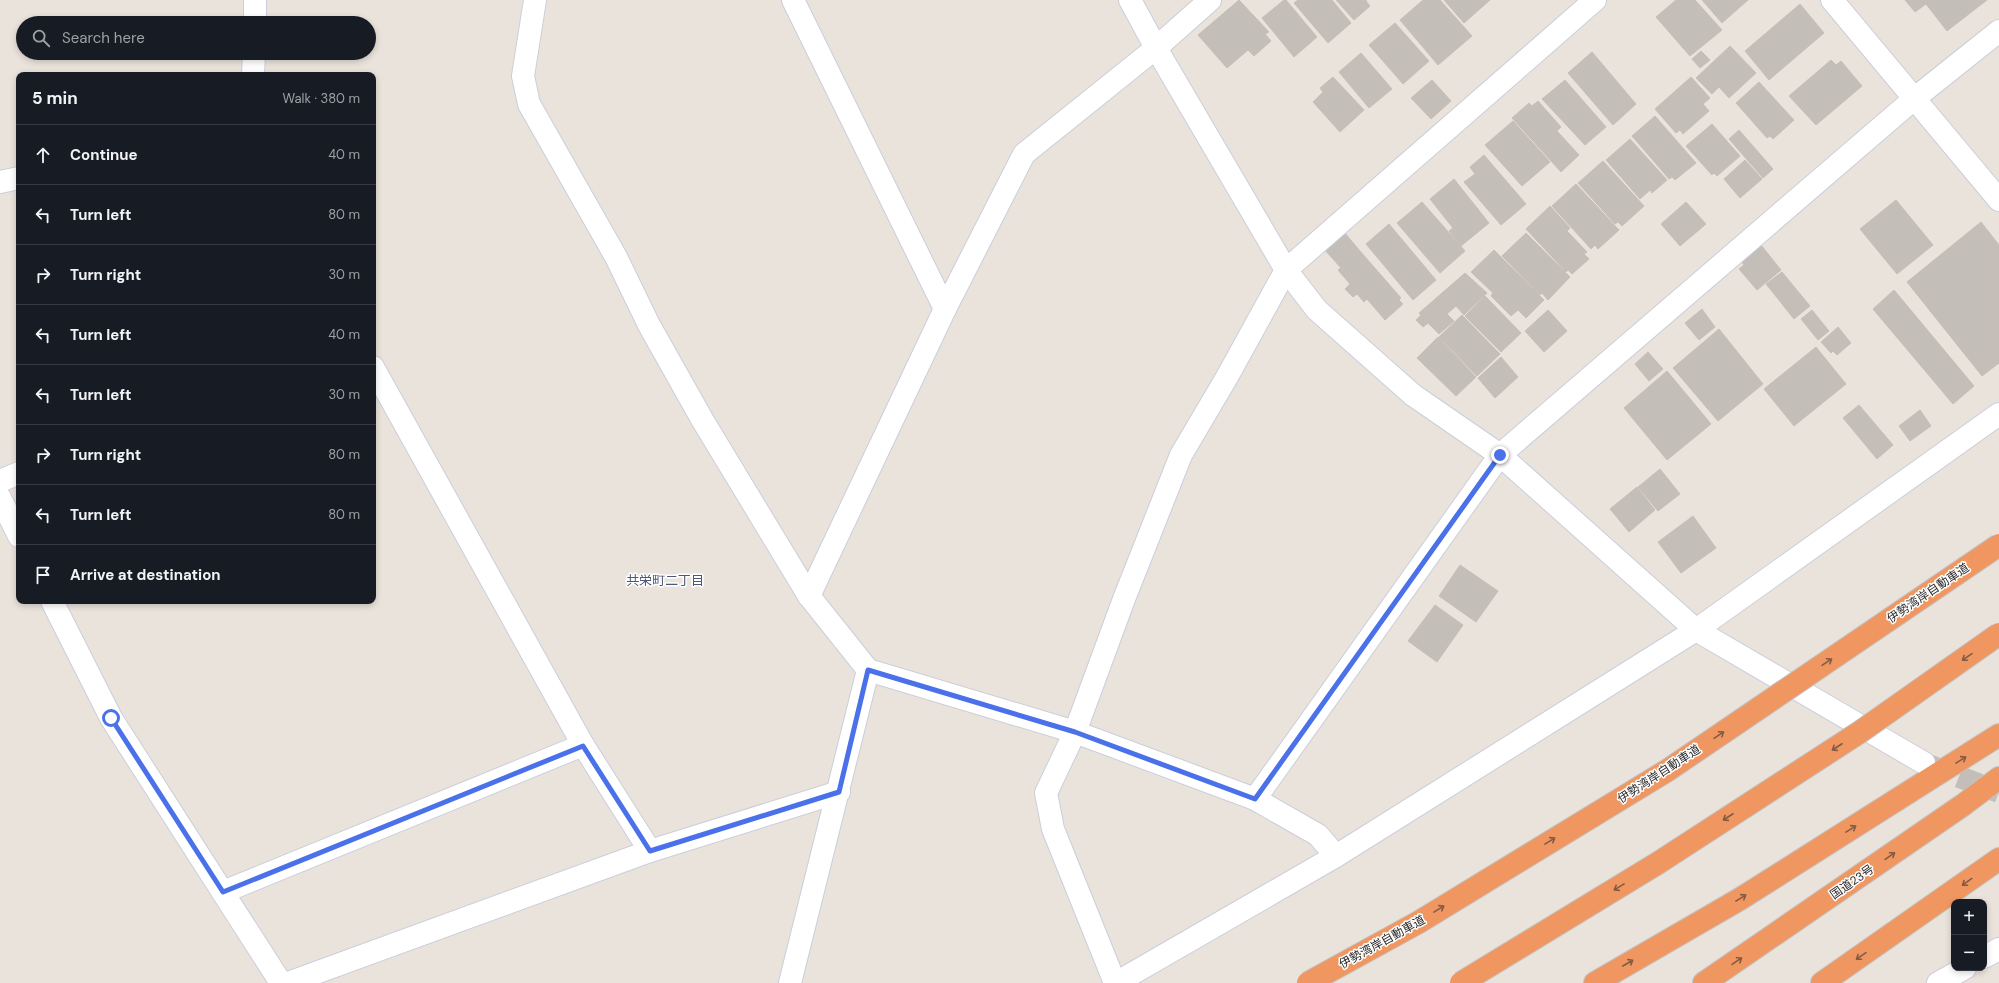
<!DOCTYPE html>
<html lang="en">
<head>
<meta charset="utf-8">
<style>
  :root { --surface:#171b24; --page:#242831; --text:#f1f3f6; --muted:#9ea1a6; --line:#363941 }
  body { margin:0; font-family:"DM Sans","Noto Sans JP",sans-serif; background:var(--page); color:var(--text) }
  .controls { position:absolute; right:12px; bottom:12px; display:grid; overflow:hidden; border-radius:8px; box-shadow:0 2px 6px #0003 }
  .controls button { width:36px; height:36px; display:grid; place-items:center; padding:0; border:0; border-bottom:1px solid var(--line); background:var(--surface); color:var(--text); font:20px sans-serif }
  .stop { position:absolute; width:12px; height:12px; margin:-9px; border:3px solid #4a71ea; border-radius:50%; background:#fff }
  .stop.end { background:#4a71ea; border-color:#fff; box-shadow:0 1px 4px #0008 }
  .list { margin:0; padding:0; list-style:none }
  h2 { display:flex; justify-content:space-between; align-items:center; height:52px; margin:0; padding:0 16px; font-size:17px }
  h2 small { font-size:13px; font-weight:400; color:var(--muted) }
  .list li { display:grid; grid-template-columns:26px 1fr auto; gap:12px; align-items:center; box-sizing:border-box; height:60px; padding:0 16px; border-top:1px solid var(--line) }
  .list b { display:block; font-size:15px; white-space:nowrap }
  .list em { font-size:13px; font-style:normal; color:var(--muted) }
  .icon { flex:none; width:22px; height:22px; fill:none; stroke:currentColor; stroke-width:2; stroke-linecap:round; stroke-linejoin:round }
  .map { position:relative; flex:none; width:1999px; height:983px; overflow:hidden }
  .search { position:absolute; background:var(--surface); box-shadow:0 2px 6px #0003; left:16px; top:16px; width:360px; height:44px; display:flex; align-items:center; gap:10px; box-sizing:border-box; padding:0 14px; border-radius:22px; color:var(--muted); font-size:15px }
  .panel { position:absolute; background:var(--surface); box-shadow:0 2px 6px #0003; left:16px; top:72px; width:360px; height:532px; border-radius:8px }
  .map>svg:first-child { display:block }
</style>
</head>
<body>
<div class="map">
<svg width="1999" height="983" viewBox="0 0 1999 983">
  <rect width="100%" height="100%" fill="#eae3dc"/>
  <!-- building -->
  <g fill="#c3beb8" stroke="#c5bfb6">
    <path d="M1239,0L1269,32L1265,34L1271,41L1254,56L1248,50L1227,68L1198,35Z"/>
    <path d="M1284,0H1286L1317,37L1294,57L1262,18Z"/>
    <path d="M1298,0H1332L1351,23L1328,43L1294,3Z"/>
    <path d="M1336,0H1367L1366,1L1370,6L1354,20Z"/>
    <path d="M1423,0H1440L1472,36L1438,65L1400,20Z"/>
    <path d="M1444,0H1490L1464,23Z"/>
    <path d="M1676,0H1695L1722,30L1690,56L1656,17Z"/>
    <path d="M1702,0H1748L1722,23Z"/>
    <path d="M1905,0H1987L1947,31L1926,4L1915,12Z"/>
    <path d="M1800,4L1824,33L1769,80L1745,51Z"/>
    <path d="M1395,23L1429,61L1403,84L1369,45Z"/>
    <path d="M1730,46L1756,73L1729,98L1719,87L1712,94L1696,78Z"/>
    <path d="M1701,51L1710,60L1700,68L1692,59Z"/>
    <path d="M1592,52L1636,104L1613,125L1568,73Z"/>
    <path d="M1361,53L1392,89L1369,108L1339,72Z"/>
    <path d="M1831,60L1836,65L1841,61L1862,86L1816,125L1789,96Z"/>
    <path d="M1333,77L1364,110L1340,132L1313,102L1323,92L1320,88Z"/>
    <path d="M1691,77L1710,98L1703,104L1709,111L1683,134L1680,130L1676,133L1655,109Z"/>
    <path d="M1432,80L1451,101L1431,119L1411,98Z"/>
    <path d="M1565,80L1606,127L1585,145L1542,99Z"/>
    <path d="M1759,82L1794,120L1773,139L1770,136L1767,138L1736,103Z"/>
    <path d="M1538,101L1561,127L1557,131L1579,155L1561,172L1512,118L1529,103L1532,106Z"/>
    <path d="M1655,116L1696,163L1675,180L1672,177L1669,179L1632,136Z"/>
    <path d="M1513,121L1550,162L1522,186L1485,145Z"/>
    <path d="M1712,124L1740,156L1717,176L1714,173L1712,175L1686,146Z"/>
    <path d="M1739,130L1773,169L1763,178L1729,139Z"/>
    <path d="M1630,139L1667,180L1652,193L1650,190L1640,199L1606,160Z"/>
    <path d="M1484,155L1526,204L1501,225L1464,182L1475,174L1470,167Z"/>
    <path d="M1745,160L1762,179L1740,198L1724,179Z"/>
    <path d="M1603,161L1644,206L1622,226L1618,222L1615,224L1578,183Z"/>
    <path d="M1454,179L1489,223L1461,246L1449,231L1453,228L1430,199Z"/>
    <path d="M1576,184L1619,230L1598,249L1595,245L1591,249L1552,206Z"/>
    <path d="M1896,200L1933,245L1897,274L1860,229Z"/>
    <path d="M1422,202L1465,251L1440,273L1397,223Z"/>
    <path d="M1686,202L1706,224L1680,246L1661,224Z"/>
    <path d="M1550,206L1570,228L1567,231L1587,252L1584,254L1589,259L1572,274L1568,270L1566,272L1526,229Z"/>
    <path d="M1981,222L1999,245V363L1982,376L1907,282Z"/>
    <path d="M1389,224L1436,280L1413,300L1366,244Z"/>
    <path d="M1344,232L1360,251L1341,268L1324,249Z"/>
    <path d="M1526,233L1570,277L1548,300L1542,293L1540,295L1502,256Z"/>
    <path d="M1761,245L1781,270L1757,290L1739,269L1744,265L1741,261Z"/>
    <path d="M1494,250L1544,300L1526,318L1518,310L1511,316L1491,296L1493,293L1471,272Z"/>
    <path d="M1360,251L1401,298L1399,300L1403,304L1385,320L1367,299L1364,302L1357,294L1353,297L1345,289L1350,284L1338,270Z"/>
    <path d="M1782,272L1810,306L1794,319L1766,284Z"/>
    <path d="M1465,273L1487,293L1464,315L1456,306L1447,314L1454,321L1439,334L1428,323L1423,327L1416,320L1421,315L1419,313Z"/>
    <path d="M1894,290L1974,386L1953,404L1873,309Z"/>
    <path d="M1485,296L1521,333L1501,352L1465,316Z"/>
    <path d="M1702,309L1715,327L1699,340L1685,323Z"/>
    <path d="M1548,310L1567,331L1544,352L1525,331Z"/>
    <path d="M1812,310L1829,331L1818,340L1801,319Z"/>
    <path d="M1462,315L1500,354L1477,376L1439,337Z"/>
    <path d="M1838,327L1851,343L1837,355L1833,351L1831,353L1821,342Z"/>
    <path d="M1719,329L1763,384L1718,421L1673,368Z"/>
    <path d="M1438,337L1476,377L1456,396L1417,358Z"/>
    <path d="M1816,347L1846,384L1794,426L1764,389Z"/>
    <path d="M1648,352L1663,369L1649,381L1635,364Z"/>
    <path d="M1501,357L1518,377L1495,398L1478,378Z"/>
    <path d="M1667,371L1711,424L1667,460L1624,408Z"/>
    <path d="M1859,405L1893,445L1877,459L1843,418Z"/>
    <path d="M1920,410L1931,426L1910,441L1899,426Z"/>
    <path d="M1660,469L1680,494L1658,511L1638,487Z"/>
    <path d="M1637,487L1655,510L1629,532L1610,509Z"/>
    <path d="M1693,516L1716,548L1681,573L1658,542Z"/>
    <path d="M1460,565L1498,591L1476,622L1439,596Z"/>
    <path d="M1435,605L1463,625L1437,662L1408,641Z"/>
  </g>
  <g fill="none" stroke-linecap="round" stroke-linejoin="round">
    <!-- minor-tunnel -->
    <path stroke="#c3beb8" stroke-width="22" stroke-dasharray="22 11" stroke-linecap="butt" d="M1928,765L1999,792"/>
    <defs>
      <g id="minor">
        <path d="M535,0L523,76L529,104L616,257L649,325L703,421L809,596L868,670L1075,732L1255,799L1318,835L1336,856"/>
        <path d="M793,0L945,309"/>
        <path d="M1130,0L1156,48L1286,270L1317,310L1413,395L1500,455L1696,630L1924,763"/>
        <path d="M1832,0L1999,200"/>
        <path d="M255,23V0"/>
        <path d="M253,75L254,53"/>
        <path d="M0,182L19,178"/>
        <path d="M373,367L583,745L650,851"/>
        <path d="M0,481L19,473"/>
        <path d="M0,498L19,536"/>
        <path d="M809,596L945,309L1024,154L1156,48L1210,0"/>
        <path d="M52,601L111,718L281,983"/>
        <path d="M1255,799L1500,455L1915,98L1999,31"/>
        <path d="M223,892L583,745"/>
        <path d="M1984,957L1999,949"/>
        <path d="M288,983L650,851L839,792"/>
        <path d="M790,983L868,670"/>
        <path d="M1115,983L1053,829L1046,793L1075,732L1124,599L1181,455L1227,377L1286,270L1595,0"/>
        <path d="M1116,983L1336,856L1696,630L1999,414"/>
        <path d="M1938,983L1965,968"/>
      </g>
      <g id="highway">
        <path d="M1595,983L1740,899L1999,735"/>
        <path d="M1704,983L1963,805L1999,778"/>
        <path d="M1822,983L1999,859"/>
      </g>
    </defs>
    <!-- minor casing -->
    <use href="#minor" stroke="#cbceda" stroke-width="24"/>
    <!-- highway casing -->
    <use href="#highway" stroke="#c3c3c3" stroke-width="24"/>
    <!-- minor -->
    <use href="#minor" stroke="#fff" stroke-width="22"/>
    <!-- highway -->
    <use href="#highway" stroke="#f09761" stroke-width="22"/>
    <defs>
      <g id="highway-bridge">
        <path d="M1308,983L1419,922L1668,770L1999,545"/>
        <path d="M1461,983L1658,863L1860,732L1999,634"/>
      </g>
    </defs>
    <!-- highway-bridge casing -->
    <use href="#highway-bridge" stroke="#c3c3c3" stroke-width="24" stroke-linecap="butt"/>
    <!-- highway-bridge -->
    <use href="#highway-bridge" stroke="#f09761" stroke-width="22"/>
  </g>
  <!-- one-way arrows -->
  <defs><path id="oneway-shaft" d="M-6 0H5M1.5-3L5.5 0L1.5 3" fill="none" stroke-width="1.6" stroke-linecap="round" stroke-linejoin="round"/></defs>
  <g stroke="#835a42">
    <use href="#oneway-shaft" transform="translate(1967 657) rotate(145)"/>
    <use href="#oneway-shaft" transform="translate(1827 662) rotate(-34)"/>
    <use href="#oneway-shaft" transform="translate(1719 735) rotate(-34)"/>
    <use href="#oneway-shaft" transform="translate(1837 747) rotate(147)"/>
    <use href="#oneway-shaft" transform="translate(1961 760) rotate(-32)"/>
    <use href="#oneway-shaft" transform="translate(1728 817) rotate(147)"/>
    <use href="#oneway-shaft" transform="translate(1851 829) rotate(-32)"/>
    <use href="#oneway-shaft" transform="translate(1550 841) rotate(-31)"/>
    <use href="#oneway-shaft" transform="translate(1890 856) rotate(-35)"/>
    <use href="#oneway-shaft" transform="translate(1967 882) rotate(144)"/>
    <use href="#oneway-shaft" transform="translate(1619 887) rotate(149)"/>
    <use href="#oneway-shaft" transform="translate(1741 898) rotate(-31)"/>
    <use href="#oneway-shaft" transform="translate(1439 909) rotate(-31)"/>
    <use href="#oneway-shaft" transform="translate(1861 956) rotate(145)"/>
    <use href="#oneway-shaft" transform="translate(1737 961) rotate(-34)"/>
    <use href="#oneway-shaft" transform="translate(1628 963) rotate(-30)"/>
  </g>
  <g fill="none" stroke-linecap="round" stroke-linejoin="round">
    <!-- route -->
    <path stroke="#4a71ea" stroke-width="5" d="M111,718L223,892L583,746L650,851L839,792L868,670L1075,732L1255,799L1500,455"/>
  </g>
  <g text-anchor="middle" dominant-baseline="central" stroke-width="3" stroke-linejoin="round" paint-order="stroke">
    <!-- street labels -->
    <g font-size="12" fill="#292929" stroke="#fff">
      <text transform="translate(1928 593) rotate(-34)">伊勢湾岸自動車道</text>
      <text transform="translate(1659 774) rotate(-33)">伊勢湾岸自動車道</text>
      <text transform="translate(1852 882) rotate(-35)">国道23号</text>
      <text transform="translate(1382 942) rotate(-29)">伊勢湾岸自動車道</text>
    </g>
    <!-- neighbourhood labels -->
    <g font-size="13" fill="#4e5776" stroke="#fff">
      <text x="665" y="580">共栄町二丁目</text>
    </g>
  </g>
</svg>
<div class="controls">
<button>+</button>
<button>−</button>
</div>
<div class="stop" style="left:111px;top:718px"></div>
<div class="stop end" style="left:1500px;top:455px"></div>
<div class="search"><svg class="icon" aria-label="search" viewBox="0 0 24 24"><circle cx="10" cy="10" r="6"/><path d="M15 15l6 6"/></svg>Search here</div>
<section class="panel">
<h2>5 min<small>Walk · 380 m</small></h2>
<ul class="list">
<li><svg class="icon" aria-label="ahead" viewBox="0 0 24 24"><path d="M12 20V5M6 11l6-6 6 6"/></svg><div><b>Continue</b></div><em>40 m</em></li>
<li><svg class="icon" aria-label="left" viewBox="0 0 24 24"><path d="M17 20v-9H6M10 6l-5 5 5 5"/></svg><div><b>Turn left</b></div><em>80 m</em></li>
<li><svg class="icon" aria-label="right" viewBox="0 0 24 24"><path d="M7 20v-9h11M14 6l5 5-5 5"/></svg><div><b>Turn right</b></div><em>30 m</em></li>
<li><svg class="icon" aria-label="left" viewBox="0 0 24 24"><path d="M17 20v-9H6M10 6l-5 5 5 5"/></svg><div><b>Turn left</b></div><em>40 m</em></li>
<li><svg class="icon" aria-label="left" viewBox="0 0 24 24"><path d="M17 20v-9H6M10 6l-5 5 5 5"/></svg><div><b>Turn left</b></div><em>30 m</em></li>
<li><svg class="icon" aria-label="right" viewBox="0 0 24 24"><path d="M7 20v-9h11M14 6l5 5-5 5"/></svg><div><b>Turn right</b></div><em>80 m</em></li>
<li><svg class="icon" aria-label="left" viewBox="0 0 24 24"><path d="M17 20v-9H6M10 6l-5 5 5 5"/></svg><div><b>Turn left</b></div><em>80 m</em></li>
<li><svg class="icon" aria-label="arrive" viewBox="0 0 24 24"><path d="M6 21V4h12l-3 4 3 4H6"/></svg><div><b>Arrive at destination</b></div></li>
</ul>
</section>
</div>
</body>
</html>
